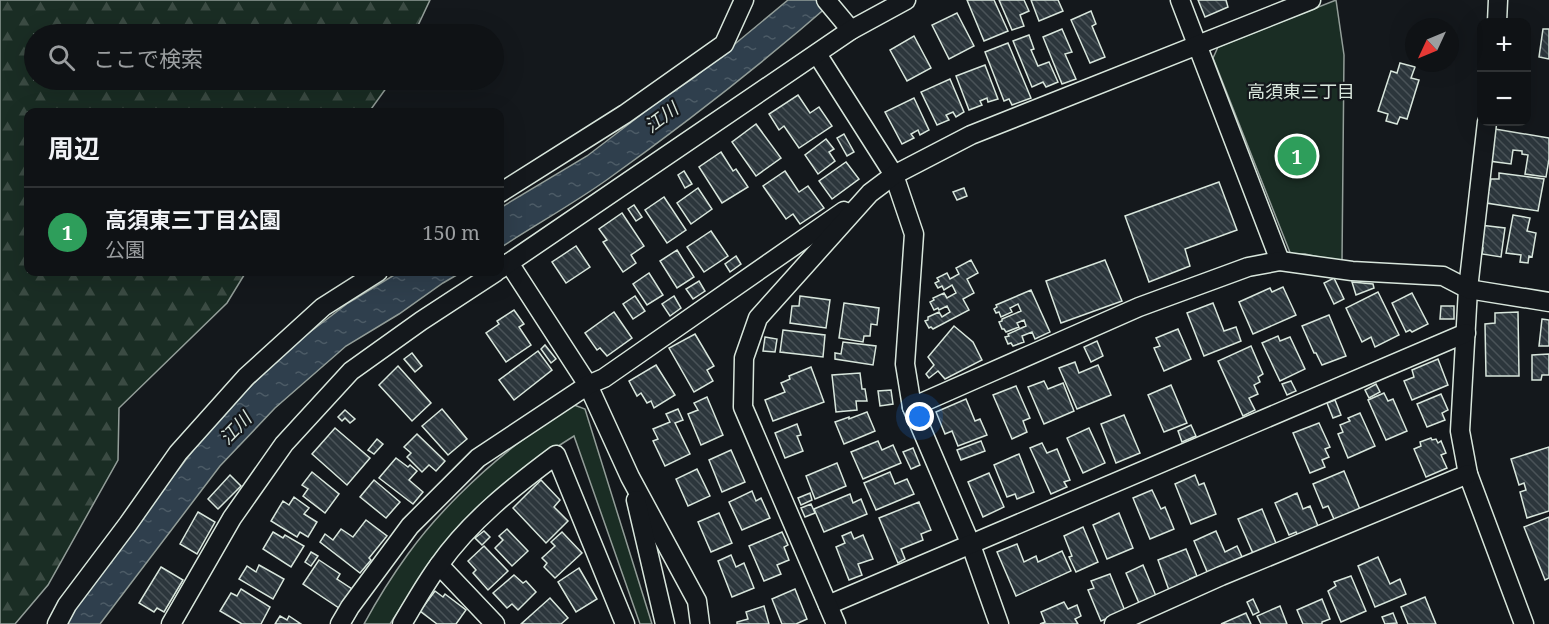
<!DOCTYPE html>
<html lang="ja">
<head>
<meta charset="utf-8">
<style>
  :root { --surface:#0f1215; --page:#1d2022; --text:#f1f3f6; --muted:#9b9ea0; --line:#2f3234; --accent:#b45309 }
  body { margin:0; font-family:"Noto Serif","Noto Sans JP",serif; background:var(--page); color:var(--text) }
  .controls { position:absolute; right:18px; top:18px; display:grid; overflow:hidden; border-radius:12px; box-shadow:0 6px 24px #0002 }
  .controls button { width:54px; height:54px; display:grid; place-items:center; padding:0; border:0; border-bottom:2px solid var(--line); background:var(--surface); color:var(--text); font:30px sans-serif }
  .compass { position:absolute; left:1405px; top:18px; width:54px; height:54px; border-radius:50%; background:var(--surface); box-shadow:0 6px 24px #0002; rotate:226deg }
  .you { position:absolute; left:920px; top:417px; width:21px; height:21px; margin:-15px; border:4px solid #fff; border-radius:50%; background:#1a73e8; box-shadow:0 0 0 9px #1a73e833 }
  .badge { display:grid; place-items:center; width:39px; height:39px; border-radius:50%; background:var(--accent); color:#fff; font-size:20px; font-weight:700 }
  .pin { position:absolute; translate:-50% -50%; border:3px solid #fff; box-shadow:0 2px 6px #0006 }
  .list { margin:0; padding:0; list-style:none }
  h2 { display:flex; justify-content:space-between; align-items:center; height:78px; margin:0; padding:0 24px; font-size:26px }
  h2 small { font-size:20px; font-weight:400; color:var(--muted) }
  .list li { display:grid; grid-template-columns:39px 1fr auto; gap:18px; align-items:center; box-sizing:border-box; height:90px; padding:0 24px; border-top:2px solid var(--line) }
  .list b { display:block; font-size:22px; white-space:nowrap }
  .list p { margin:0; font-size:20px; white-space:nowrap; color:var(--muted) }
  .list em { font-size:20px; font-style:normal; color:var(--muted) }
  .icon { flex:none; width:33px; height:33px; fill:none; stroke:currentColor; stroke-width:2; stroke-linecap:round; stroke-linejoin:round }
  .map { position:relative; flex:none; width:1549px; height:624px; overflow:hidden }
  .search { position:absolute; background:var(--surface); box-shadow:0 6px 24px #0002; left:24px; top:24px; width:480px; height:66px; display:flex; align-items:center; gap:15px; box-sizing:border-box; padding:0 21px; border-radius:33px; color:var(--muted); font-size:22px }
  .panel { position:absolute; background:var(--surface); box-shadow:0 6px 24px #0002; left:24px; top:108px; width:480px; height:168px; border-radius:12px }
  .map>svg:first-child { display:block }
</style>
</head>
<body>
<div class="map">
<svg width="1549" height="624" viewBox="0 0 1549 624">
  <defs>
    <pattern id="forest-firs" width="22" height="20" patternUnits="userSpaceOnUse" patternTransform="scale(1.5)"><rect width="22" height="20" fill="#1a2d24"/><path d="M5 1l3.5 6h-7zM16 11l3.5 6h-7z" fill="#3b4b43"/></pattern>
    <pattern id="water-ripples" width="26" height="14" patternUnits="userSpaceOnUse" patternTransform="scale(1.5)"><rect width="26" height="14" fill="#2f3f4d"/><path d="M2 4q2-2 4 0t4 0M15 11q2-2 4 0t4 0" fill="none" stroke="#4c5b66"/></pattern>
    <pattern id="building-back-hatch" width="6" height="6" patternUnits="userSpaceOnUse" patternTransform="scale(1.5)"><rect width="6" height="6" fill="#2c363c"/><path d="M-1 5l2 2M0 0l6 6M5-1l2 2" fill="none" stroke="#4a5358"/></pattern>
  </defs>
  <rect width="100%" height="100%" fill="#14181c"/>
  <!-- green -->
  <g fill="#1a2d24" stroke="#939e99" stroke-width="1.5">
    <path d="M1336,0L1344,55L1342,262L1305,254L1291,255L1213,58L1218,47Z"/>
    <path d="M574,405L585,409L652,624H640L574,436L522,469L472,516L433,558L390,624H364C377,600 392,576 408,554C436,515 479,473 517,444C535,430 555,418 574,405Z"/>
  </g>
  <!-- forest -->
  <path fill="url(#forest-firs)" stroke="#939e99" stroke-width="1.5" d="M0,0H430L414,34H34V80H392L369,112H28V272H246L227,303L119,408L118,460L48,585L15,624H0Z"/>
  <!-- water -->
  <g fill="url(#water-ripples)" stroke="#939e99" stroke-width="1.5">
    <path d="M788,0H835C763,63 686,123 608,179C573,204 535,225 500,248V208L587,156L655,104L695,77Z"/>
    <path d="M399,272H462L443,283L399,314L346,346L275,408L220,466L100,624H64L71,611L194,449L245,392L293,345L348,303Z"/>
  </g>
  <!-- building -->
  <g fill="url(#building-back-hatch)" stroke="#d8e6dc" stroke-width="1.5">
    <path d="M967,0H994L1008,31L984,41Z"/>
    <path d="M999,0H1024L1029,11L1020,15L1024,26L1012,30Z"/>
    <path d="M1031,0H1058L1063,11L1039,21Z"/>
    <path d="M1198,0H1226L1228,7L1205,17Z"/>
    <path d="M1091,11L1096,24L1092,26L1105,57L1090,63L1071,20Z"/>
    <path d="M957,13L974,46L949,59L932,25Z"/>
    <path d="M1062,29L1072,52L1065,54L1076,79L1062,84L1043,37Z"/>
    <path d="M1543,29H1549V59L1539,57Z"/>
    <path d="M1029,35L1034,49L1031,50L1038,66L1049,62L1058,82L1046,87L1043,82L1032,87L1013,41Z"/>
    <path d="M914,36L931,68L907,81L890,50Z"/>
    <path d="M1008,43L1031,98L1012,105L1009,99L1004,101L985,52Z"/>
    <path d="M1400,63L1415,67L1411,78L1419,80L1407,119L1400,117L1397,124L1386,121L1388,114L1378,111L1391,71L1397,73Z"/>
    <path d="M985,65L998,99L988,102L987,98L980,101L982,105L969,110L956,76Z"/>
    <path d="M950,79L964,112L956,117L953,112L946,115L949,120L937,125L921,92Z"/>
    <path d="M798,95L810,113L819,107L832,126L799,148L784,126L779,130L769,114Z"/>
    <path d="M914,98L929,130L920,135L918,130L911,134L914,138L902,144L885,112Z"/>
    <path d="M756,124L781,158L756,176L732,142Z"/>
    <path d="M1495,129L1549,138V159L1546,177L1525,174L1528,155L1522,154V151L1513,150L1511,164L1489,161Z"/>
    <path d="M844,134L854,152L847,156L837,138Z"/>
    <path d="M826,139L834,149L829,152L835,161L818,174L805,155Z"/>
    <path d="M721,152L733,171L736,169L748,187L722,203L699,167Z"/>
    <path d="M846,162L859,179L832,199L819,181Z"/>
    <path d="M684,171L692,184L685,188L678,175Z"/>
    <path d="M785,171L799,192L808,186L824,208L800,224L793,214L786,219L763,186Z"/>
    <path d="M1499,173L1544,179L1538,211L1480,202L1482,189L1489,190L1491,179H1499Z"/>
    <path d="M1219,182L1237,230L1185,249L1190,266L1149,282L1125,216Z"/>
    <path d="M698,188L712,209L691,224L677,203Z"/>
    <path d="M964,188L967,196L957,200L953,192Z"/>
    <path d="M664,197L686,230L667,243L645,210Z"/>
    <path d="M634,205L642,217L636,221L628,209Z"/>
    <path d="M622,213L644,246L631,255L636,263L623,272L603,242L607,240L599,229Z"/>
    <path d="M1513,215L1530,218L1527,231L1536,233L1532,257L1529,256L1528,263L1520,262L1521,255L1506,253Z"/>
    <path d="M1480,225L1505,228L1501,257L1482,254L1483,248L1477,246Z"/>
    <path d="M711,231L728,256L704,272L687,247Z"/>
    <path d="M576,246L590,267L566,283L552,262Z"/>
    <path d="M677,250L694,277L677,288L660,261Z"/>
    <path d="M736,256L741,264L730,272L725,264Z"/>
    <path d="M971,260L978,273L967,279L974,293L963,299L969,310L933,329L931,327L929,328L925,321L928,320V317L939,312L942,317L950,312L947,306L939,310L938,308L934,310L930,302L934,300L933,298L944,293L947,298L956,293L952,285L944,290L942,286L938,288L935,283L939,281L937,278L947,273L950,279L959,274L956,268Z"/>
    <path d="M1105,260L1122,301L1061,323L1046,281Z"/>
    <path d="M649,273L663,295L647,305L633,284Z"/>
    <path d="M1334,278L1344,299L1334,304L1324,283Z"/>
    <path d="M699,281L705,291L693,299L686,289Z"/>
    <path d="M1352,282L1373,284L1374,288L1356,295Z"/>
    <path d="M1283,287L1296,315L1253,334L1239,302L1270,288L1272,292Z"/>
    <path d="M1031,290L1050,332L1035,339L1032,332L1022,336L1024,342L1013,346L1011,343L1008,344L1005,337L1009,336L1008,334L1026,326L1024,320L1017,323L1019,327L1006,332L1004,329H1002L999,322L1002,321V319L1021,311L1018,304L1010,308L1012,312L1001,317L999,312L996,313L994,309L997,307L996,305Z"/>
    <path d="M1378,292L1399,335L1375,347L1371,337L1362,342L1346,308Z"/>
    <path d="M1412,293L1428,324L1412,332L1410,330L1406,332L1392,303Z"/>
    <path d="M635,296L645,311L633,319L623,304Z"/>
    <path d="M674,296L681,308L670,316L662,304Z"/>
    <path d="M800,296L830,300L826,328L790,323L792,306H799Z"/>
    <path d="M844,303L879,308L877,325L871,324L870,336H864L863,342L839,338Z"/>
    <path d="M1213,303L1224,331L1236,327L1241,341L1204,356L1187,313Z"/>
    <path d="M1441,306H1454V319H1440Z"/>
    <path d="M514,310L524,324L519,327L531,345L506,362L486,333L499,324L497,321Z"/>
    <path d="M614,312L632,338L607,356L600,348L597,350L585,333Z"/>
    <path d="M1518,312L1519,376H1486L1485,324L1495,323V313Z"/>
    <path d="M1329,315L1346,356L1322,365L1316,353H1314L1302,326Z"/>
    <path d="M1542,319L1549,320V346H1539Z"/>
    <path d="M954,326L973,342L982,360L945,379L938,371L929,378L926,374L934,365L928,357Z"/>
    <path d="M1178,329L1191,359L1164,371L1154,348L1160,346L1156,338Z"/>
    <path d="M783,330L825,335L823,357L780,352Z"/>
    <path d="M695,334L714,366L707,370L713,381L694,392L669,348Z"/>
    <path d="M1278,336L1280,341L1290,337L1305,369L1280,381L1262,343Z"/>
    <path d="M765,337L777,339L775,352L763,351Z"/>
    <path d="M1097,341L1103,356L1091,362L1084,347Z"/>
    <path d="M843,342L876,346L873,365L835,359V353L841,354Z"/>
    <path d="M545,345L556,359L551,363L541,349Z"/>
    <path d="M1251,346L1263,374L1258,377L1260,382L1254,385L1258,394L1249,398L1255,410L1243,416L1218,361Z"/>
    <path d="M538,351L552,370L514,400L499,380Z"/>
    <path d="M412,353L422,366L415,372L404,359Z"/>
    <path d="M1549,354V375H1542L1541,380H1532V355Z"/>
    <path d="M1438,359L1448,385L1412,400L1404,381L1414,377L1412,370Z"/>
    <path d="M1075,362L1079,373L1098,365L1111,395L1077,409L1059,368Z"/>
    <path d="M656,365L675,395L654,408L651,401L647,403L641,393L637,396L629,381Z"/>
    <path d="M398,366L431,403L412,421L379,385Z"/>
    <path d="M811,367L824,402L773,421L765,400L785,392L781,383L790,379L789,376Z"/>
    <path d="M860,373L862,389H865L867,401H856L857,410L836,412L832,375Z"/>
    <path d="M1044,381L1048,389L1063,383L1074,411L1044,424L1028,387Z"/>
    <path d="M1291,381L1296,391L1287,395L1282,384Z"/>
    <path d="M1376,384L1380,392L1369,398L1365,390Z"/>
    <path d="M1171,385L1187,423L1164,432L1148,395Z"/>
    <path d="M1016,386L1030,418L1023,421L1027,432L1012,439L993,395Z"/>
    <path d="M891,390L893,404L880,406L878,391Z"/>
    <path d="M1384,393L1388,401L1393,399L1407,431L1386,440L1368,400Z"/>
    <path d="M1441,394L1448,410L1442,413L1445,420L1427,427L1417,404Z"/>
    <path d="M707,397L723,435L701,445L688,414L698,410L694,403Z"/>
    <path d="M966,399L975,421L980,419L987,435L958,446L952,431L945,434L936,412Z"/>
    <path d="M1335,400L1341,415L1333,418L1327,403Z"/>
    <path d="M442,409L467,439L448,455L422,426Z"/>
    <path d="M678,409L683,420L675,423L690,454L665,466L653,441L658,439L653,429L670,422L666,414Z"/>
    <path d="M345,410L355,419L350,423L345,418L342,421L338,417Z"/>
    <path d="M867,412L875,431L844,444L835,422L849,417V419Z"/>
    <path d="M1360,413L1375,446L1348,458L1338,434L1343,432L1340,425L1350,421L1348,418Z"/>
    <path d="M1124,415L1140,453L1116,463L1101,424Z"/>
    <path d="M1319,423L1330,447L1325,449L1329,457L1322,460L1325,467L1310,473L1293,433Z"/>
    <path d="M797,424L801,435L797,436L803,451L785,458L775,433Z"/>
    <path d="M1191,425L1196,436L1182,442L1178,431Z"/>
    <path d="M335,428L370,458L347,485L312,454Z"/>
    <path d="M1089,428L1105,463L1083,473L1067,438Z"/>
    <path d="M417,434L445,461L436,471L429,465L422,472L407,457L411,453L404,447Z"/>
    <path d="M1431,438L1432,440L1436,439L1438,443L1441,441L1446,453L1441,455L1447,468L1426,477L1414,449L1421,446L1420,442Z"/>
    <path d="M377,439L383,444L374,454L368,450Z"/>
    <path d="M878,441L882,450L893,445L901,463L863,479L851,452Z"/>
    <path d="M981,441L985,451L961,460L957,450Z"/>
    <path d="M1042,443L1047,453L1057,449L1070,480L1064,482L1067,487L1051,494L1030,448Z"/>
    <path d="M1549,447V511L1527,518L1520,492L1526,490L1524,483L1519,485L1511,459Z"/>
    <path d="M913,448L920,465L911,469L903,452Z"/>
    <path d="M731,450L745,482L722,492L709,460Z"/>
    <path d="M1019,454L1034,492L1017,499L1015,494L1007,497L994,465Z"/>
    <path d="M396,458L408,467L410,465L417,471L409,480L423,492L413,504L379,478Z"/>
    <path d="M837,463L846,486L815,499L806,476Z"/>
    <path d="M697,469L710,496L688,506L676,479Z"/>
    <path d="M1344,471L1364,519L1342,529L1338,518L1334,519L1328,506L1323,508L1313,484Z"/>
    <path d="M312,472L339,494L325,513L303,496L308,489L302,485Z"/>
    <path d="M890,472L895,484L907,479L914,494L876,510L864,483Z"/>
    <path d="M989,473L1004,507L983,517L968,482Z"/>
    <path d="M230,475L241,486L218,509L208,499Z"/>
    <path d="M1195,475L1199,485L1204,483L1216,514L1191,524L1175,484Z"/>
    <path d="M374,480L400,502L386,518L360,497Z"/>
    <path d="M541,480L560,500L554,507L568,521L546,543L513,508Z"/>
    <path d="M1152,490L1161,509L1165,507L1174,529L1150,539L1133,498Z"/>
    <path d="M752,491L756,501L761,498L770,518L742,530L729,502Z"/>
    <path d="M810,493L812,500L801,505L798,498Z"/>
    <path d="M1297,493L1303,509L1310,506L1318,526L1315,527L1319,536L1301,544L1296,532L1289,535L1275,503Z"/>
    <path d="M850,494L853,503L861,499L867,514L824,532L814,509Z"/>
    <path d="M294,497L309,508L304,514L317,522L308,537L300,532L297,537L271,521L283,501L289,505Z"/>
    <path d="M919,502L931,530L921,534L923,540L901,549L905,559L898,563L879,518Z"/>
    <path d="M811,504L815,513L805,517L801,508Z"/>
    <path d="M1262,509L1278,548L1255,558L1238,519Z"/>
    <path d="M198,512L215,522L197,554L180,544Z"/>
    <path d="M719,513L732,543L711,552L698,522Z"/>
    <path d="M1119,513L1133,548L1107,559L1093,525Z"/>
    <path d="M1549,517V578L1545,580L1524,527Z"/>
    <path d="M366,520L387,536L369,558L371,560L360,573L320,542L325,534L333,540L341,529L353,537Z"/>
    <path d="M1083,527L1098,562L1076,572L1069,557L1072,556L1064,536Z"/>
    <path d="M507,529L528,551L512,566L495,548L503,540L499,536Z"/>
    <path d="M484,531L490,537L482,545L475,538Z"/>
    <path d="M1216,531L1225,552L1237,546L1249,572L1208,574L1194,541Z"/>
    <path d="M273,532L283,538L285,535L304,546L291,567L263,549Z"/>
    <path d="M562,532L582,553L555,578L544,567L547,563L542,558L555,546L551,542Z"/>
    <path d="M782,532L788,545L784,547L789,560L777,565L781,574L764,581L749,546Z"/>
    <path d="M851,532L854,539L863,535L873,559L858,564L862,575L849,580L836,547L845,543L842,536Z"/>
    <path d="M1017,544L1024,562L1036,556L1038,562L1062,551L1071,571L1016,596L997,552Z"/>
    <path d="M484,546L508,571L488,590L473,573L476,570L468,561Z"/>
    <path d="M1186,549L1197,576L1190,579L1192,583L1170,593L1158,560Z"/>
    <path d="M311,552L318,556L311,566L305,562Z"/>
    <path d="M731,555L736,567L744,563L754,588L732,597L718,561Z"/>
    <path d="M1378,557L1390,584L1400,579L1406,594L1375,607L1358,566Z"/>
    <path d="M319,560L340,574L337,579L352,589L339,608L303,584Z"/>
    <path d="M259,565L284,579L273,599L239,579L247,566L256,572Z"/>
    <path d="M1143,565L1156,596L1139,603L1126,573Z"/>
    <path d="M161,567L183,580L164,612L157,608L154,612L139,603Z"/>
    <path d="M579,568L597,599L576,612L558,582Z"/>
    <path d="M1110,574L1125,611L1101,621L1088,590L1094,588L1091,581Z"/>
    <path d="M514,575L523,583L526,581L536,592L518,610L512,604L507,608L493,593Z"/>
    <path d="M1351,576L1366,611L1341,622L1328,591L1336,586L1334,582Z"/>
    <path d="M241,589L270,607L261,624H242L220,611L231,593L237,596Z"/>
    <path d="M795,589L807,619L796,624H782L772,599Z"/>
    <path d="M435,591L443,597L445,594L466,610L456,624H437L420,611Z"/>
    <path d="M1425,597L1436,624H1408L1401,607Z"/>
    <path d="M550,598L568,618L561,624H521Z"/>
    <path d="M1253,599L1259,612L1253,615L1247,602Z"/>
    <path d="M1322,599L1330,619L1322,622V624H1303L1297,610Z"/>
    <path d="M1064,602L1068,609L1077,605L1081,616L1075,619L1078,624H1040L1045,622L1041,612Z"/>
    <path d="M764,606L769,624H737V622L748,619L746,612Z"/>
    <path d="M1280,606L1287,624H1261L1257,616Z"/>
    <path d="M1246,613L1251,624H1221Z"/>
    <path d="M1393,613L1397,623L1385,624L1382,617Z"/>
    <path d="M280,616L287,620L289,616L301,624H275Z"/>
  </g>
  <g fill="none" stroke-linecap="round" stroke-linejoin="round">
    <defs>
      <g id="street">
        <path d="M826,0L851,30"/>
        <path d="M1180,0L1280,261"/>
        <path d="M1497,22L1498,0"/>
        <path d="M817,54L894,175L914,234L905,364L912,407L971,545L999,624"/>
        <path d="M1487,122L1468,289L1460,431L1468,474L1524,624"/>
        <path d="M500,193L625,114L724,44L744,0"/>
        <path d="M509,263L588,385L630,477L697,601L700,624"/>
        <path d="M500,269L851,30L906,0"/>
        <path d="M912,407L1139,307L1248,267L1280,261L1352,271L1443,276L1468,289L1549,302"/>
        <path d="M636,500L665,624"/>
        <path d="M439,565L495,624"/>
        <path d="M828,605L1466,333"/>
        <path d="M57,624L67,605L128,524L178,453L246,377L323,307L378,272"/>
        <path d="M171,624L232,518L284,444L351,371L421,321L496,272"/>
        <path d="M340,624L350,607L410,526L478,458L588,385L604,378L844,211"/>
        <path d="M402,624C414,604 425,584 439,565C470,521 513,487 556,455L625,624"/>
        <path d="M836,624L743,407L744,358L758,318L870,193L894,175L971,135L1311,0"/>
        <path d="M1114,624L1221,576L1468,474"/>
      </g>
    </defs>
    <!-- street casing -->
    <use href="#street" stroke="#d8e6dc" stroke-width="21"/>
    <!-- street -->
    <use href="#street" stroke="#14181c" stroke-width="18"/>
  </g>
  <g text-anchor="middle" dominant-baseline="central" stroke-width="4.5" stroke-linejoin="round" paint-order="stroke">
    <!-- neighbourhood labels -->
    <g font-size="18" fill="#d8e6dc" stroke="#14181c">
      <text x="1301" y="91">高須東三丁目</text>
    </g>
    <!-- water labels -->
    <g font-size="18" font-style="italic" fill="#d8e6dc" stroke="#14181c">
      <text transform="translate(661 117) rotate(-37)">江川</text>
      <text transform="translate(235 428) rotate(-46)">江川</text>
    </g>
  </g>
</svg>
<div class="controls">
<button>+</button>
<button>−</button>
</div>
<svg class="compass" viewBox="-18 -18 36 36"><path d="M0-13l5 13h-10z" fill="#e53935"/><path d="M0 13l5-13h-10z" fill="#9b9ea0"/></svg>
<div class="you"></div>
<div class="pin badge" style="left:1297px;top:156px;background:#2e9e5b">1</div>
<div class="search"><svg class="icon" aria-label="search" viewBox="0 0 24 24"><circle cx="10" cy="10" r="6"/><path d="M15 15l6 6"/></svg>ここで検索</div>
<section class="panel">
<h2>周辺<small></small></h2>
<ul class="list">
<li><span class="badge" style="background:#2e9e5b">1</span><div><b>高須東三丁目公園</b><p>公園</p></div><em>150 m</em></li>
</ul>
</section>
</div>
</body>
</html>
